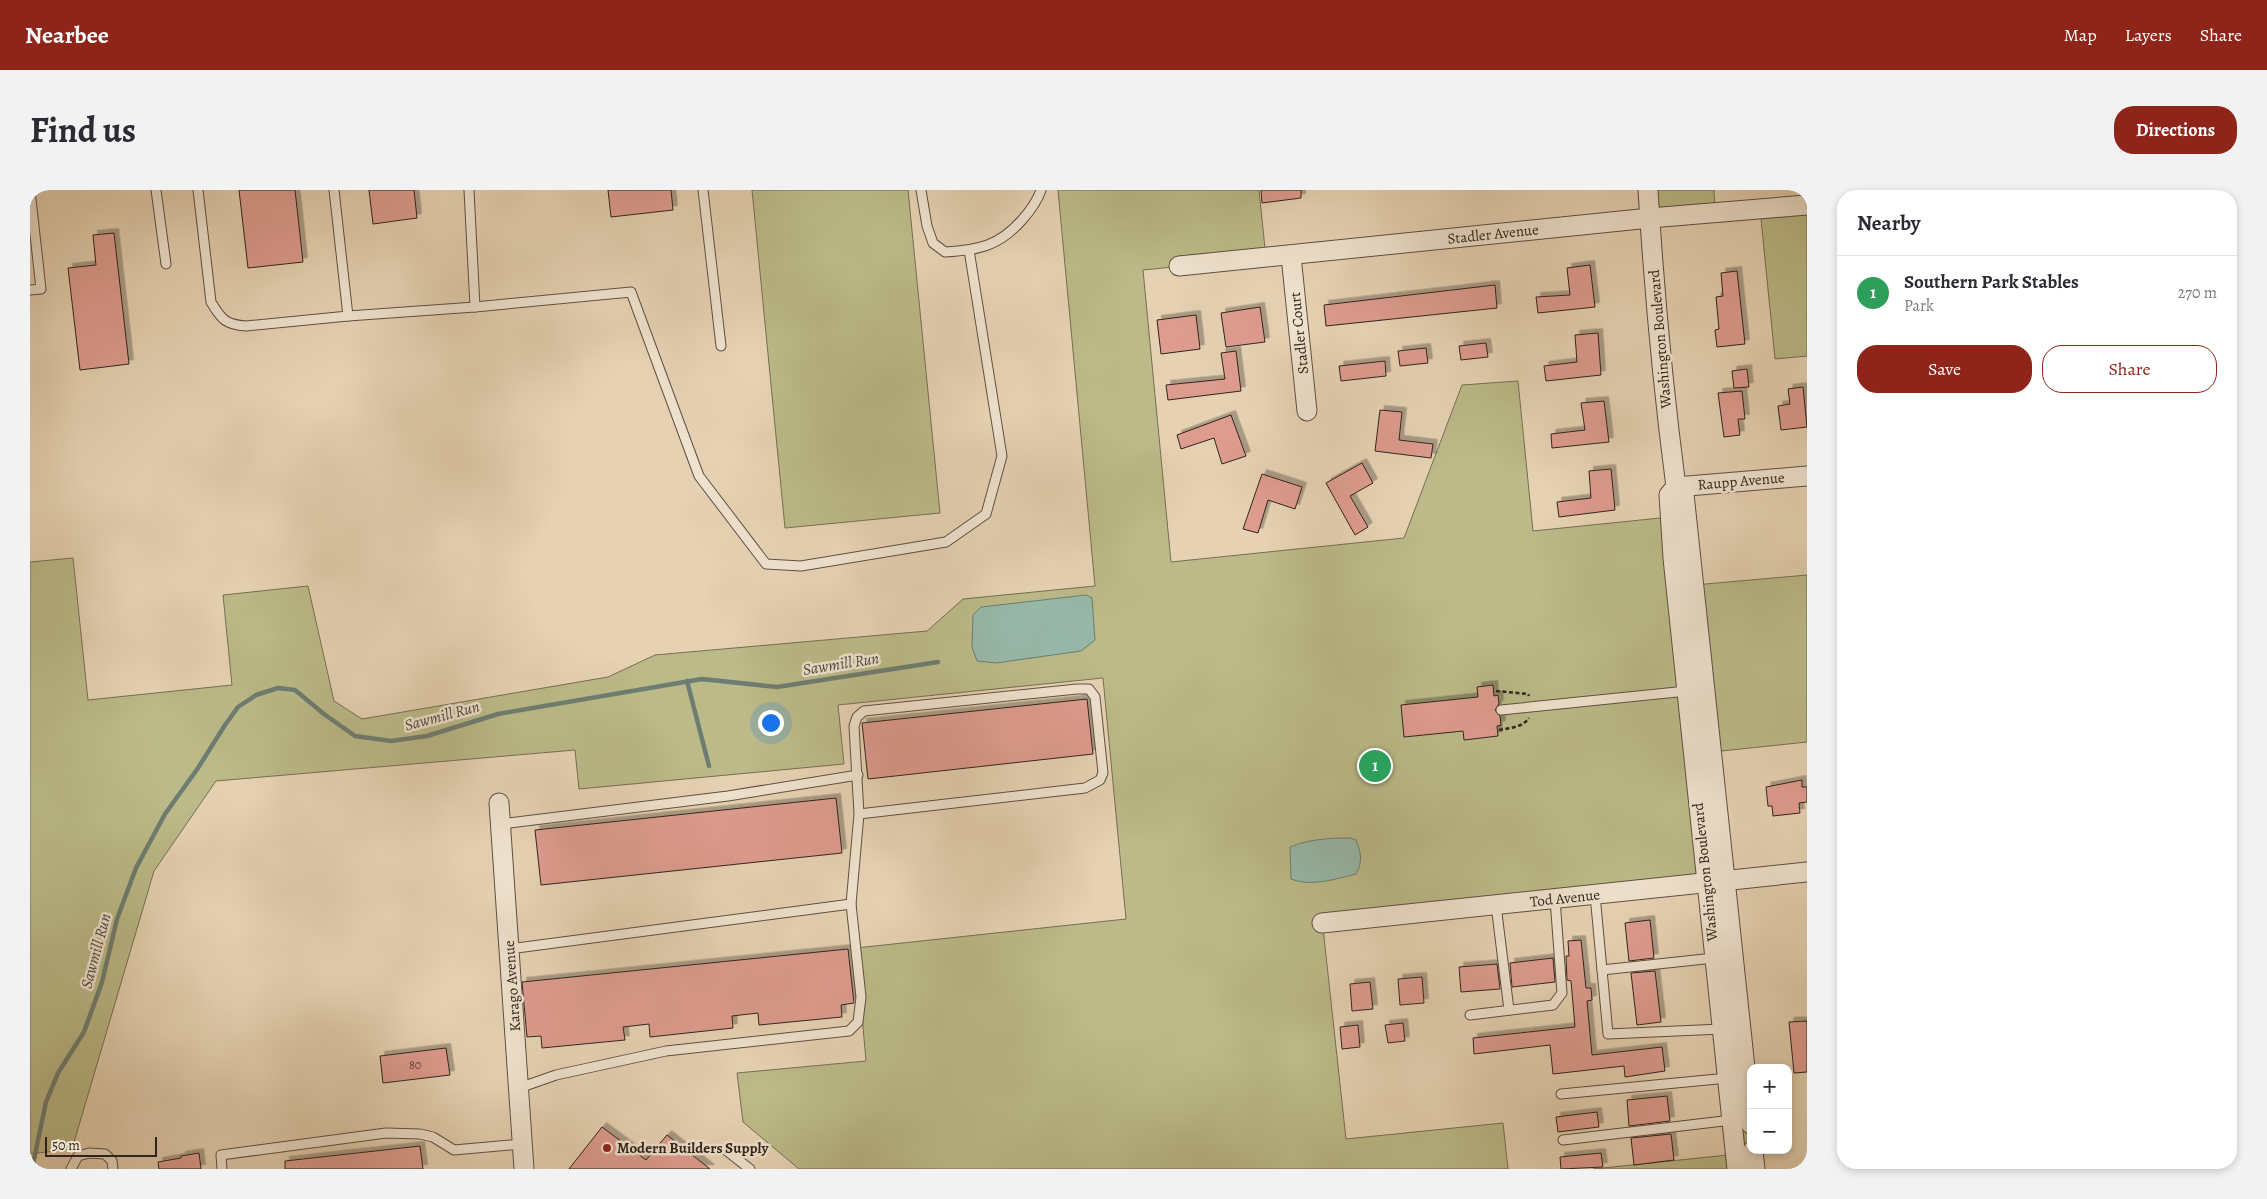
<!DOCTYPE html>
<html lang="en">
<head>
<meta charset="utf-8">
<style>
  :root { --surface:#fff; --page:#f2f2f3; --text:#2b2b33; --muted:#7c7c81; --line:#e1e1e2; --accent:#8f2418 }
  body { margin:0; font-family:Alegreya,serif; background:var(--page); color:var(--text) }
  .controls { position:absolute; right:15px; bottom:15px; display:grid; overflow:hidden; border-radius:10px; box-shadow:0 2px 8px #0003 }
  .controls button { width:45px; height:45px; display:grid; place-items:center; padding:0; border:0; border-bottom:1px solid var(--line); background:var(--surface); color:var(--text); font:25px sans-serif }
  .scale { position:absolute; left:15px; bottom:12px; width:112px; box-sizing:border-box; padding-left:5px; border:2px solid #31241c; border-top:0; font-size:14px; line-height:18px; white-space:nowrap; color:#31241c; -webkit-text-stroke:4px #efe2ce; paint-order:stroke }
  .you { position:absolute; left:740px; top:532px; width:18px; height:18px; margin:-12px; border:4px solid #fff; border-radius:50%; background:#1a73e8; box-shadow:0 0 0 8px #1a73e833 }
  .badge { display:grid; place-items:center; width:32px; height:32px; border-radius:50%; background:var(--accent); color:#fff; font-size:16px; font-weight:700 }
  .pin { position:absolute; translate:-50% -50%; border:2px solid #fff; box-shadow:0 1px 5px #0006 }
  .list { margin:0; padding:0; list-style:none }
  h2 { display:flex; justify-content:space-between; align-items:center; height:65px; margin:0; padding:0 20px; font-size:21px }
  h2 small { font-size:16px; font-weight:400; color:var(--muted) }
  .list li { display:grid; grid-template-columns:32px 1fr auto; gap:15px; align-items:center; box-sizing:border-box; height:75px; padding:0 20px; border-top:1px solid var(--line) }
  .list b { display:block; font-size:19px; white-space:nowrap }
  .list p { margin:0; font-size:16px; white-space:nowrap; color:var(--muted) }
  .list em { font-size:16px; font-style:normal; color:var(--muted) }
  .actions { display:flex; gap:10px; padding:15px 20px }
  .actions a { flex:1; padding:11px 0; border:1px solid var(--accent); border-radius:20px; text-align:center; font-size:18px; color:var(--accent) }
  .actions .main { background:var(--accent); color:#fff }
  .map { position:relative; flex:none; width:1777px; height:979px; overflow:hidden; border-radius:20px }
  header { display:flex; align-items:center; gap:30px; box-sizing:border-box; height:70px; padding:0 25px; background:var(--accent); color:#fff }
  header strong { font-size:24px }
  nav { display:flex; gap:28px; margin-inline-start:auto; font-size:18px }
  .intro { display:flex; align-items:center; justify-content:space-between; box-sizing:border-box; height:120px; padding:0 30px }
  h1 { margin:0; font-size:35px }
  .button { padding:12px 22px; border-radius:20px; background:var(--accent); color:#fff; font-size:18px; font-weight:700 }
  main { display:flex; gap:30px; padding:0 30px }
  aside { flex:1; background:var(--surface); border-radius:20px; box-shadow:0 2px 8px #0003 }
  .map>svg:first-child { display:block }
</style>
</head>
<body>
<header>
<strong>Nearbee</strong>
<nav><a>Map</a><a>Layers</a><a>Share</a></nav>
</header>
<div class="intro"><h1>Find us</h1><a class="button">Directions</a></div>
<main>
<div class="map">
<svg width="1777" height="979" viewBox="0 0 1777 979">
  <defs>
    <filter id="shadow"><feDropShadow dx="4.5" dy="-4.5" stdDeviation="0" flood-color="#0004"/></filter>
  </defs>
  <rect width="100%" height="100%" fill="#e6d2b3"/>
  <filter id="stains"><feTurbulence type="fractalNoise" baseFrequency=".004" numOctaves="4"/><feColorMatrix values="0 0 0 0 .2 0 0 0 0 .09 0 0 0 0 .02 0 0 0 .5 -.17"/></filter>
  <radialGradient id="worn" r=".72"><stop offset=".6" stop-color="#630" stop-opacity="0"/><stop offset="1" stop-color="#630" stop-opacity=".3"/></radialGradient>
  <!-- green -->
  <g fill="#bbba88" stroke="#766f52">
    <path d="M722,0H878L910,323L755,338Z"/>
    <path d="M1028,0H1229L1236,68L1113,80L1141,372L1374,348L1432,195L1488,191L1503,341L1640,327L1664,395L1777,385V552L1682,562L1721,934V960L1707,979L1676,694L1293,738L1316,949L1473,933L1478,979H769L713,932L707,883L836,871L826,758L1096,729L1073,488L808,515L814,574L549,599L545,560L186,591L124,681L42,959L0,964V372L43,368L58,510L202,495L193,405L278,396L304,511L332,529L578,487L625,465L897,441L933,409L1065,396Z"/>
    <path d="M1618,0H1684L1685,22L1620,28Z"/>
    <path d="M1777,15V166L1745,169L1730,19Z"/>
    <path d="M1698,965L1700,979H1563Z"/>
  </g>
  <!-- water -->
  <g fill="#97b8a9" stroke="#6e7d71">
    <path d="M1056,405L1062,408L1065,450L1051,461L966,473L947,471L942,457L943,425L951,417Z"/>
    <path d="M1320,648L1326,650C1331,662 1333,672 1326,684C1305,689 1282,697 1261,689L1260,657C1279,649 1300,648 1320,648Z"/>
  </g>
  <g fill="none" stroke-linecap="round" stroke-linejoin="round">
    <!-- stream -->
    <g stroke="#6e7d71" stroke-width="4.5">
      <path d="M657,491L679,576"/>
      <path d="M2,979L16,912L28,883L54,842L72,792L87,729L106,678L135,624L168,578L195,535L208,517L226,505L248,498L265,500L294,524L325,546L361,551L397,546L468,524L672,489L747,497L908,472"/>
    </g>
  </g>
  <!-- building -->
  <g fill="#de9c8f" stroke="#31241c" filter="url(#shadow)">
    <path d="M209,0H265L273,72L218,78Z"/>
    <path d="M339,0H384L387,28L343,34Z"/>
    <path d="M578,0H641L643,20L581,27Z"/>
    <path d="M1231,0H1271V8L1232,13Z"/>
    <path d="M84,43L99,174L50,180L38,78L66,75L63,45Z"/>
    <path d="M1560,75L1565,117L1508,123L1506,107L1540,105L1537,78Z"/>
    <path d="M1707,81L1715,154L1687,157L1685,140L1689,139L1686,107L1693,106L1691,83Z"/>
    <path d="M1465,95L1467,118L1296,136L1294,115Z"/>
    <path d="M1230,117L1235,152L1196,157L1191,123Z"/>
    <path d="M1166,125L1170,159L1131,164L1127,130Z"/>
    <path d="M1568,143L1571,185L1516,191L1514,176L1547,172L1545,145Z"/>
    <path d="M1456,153L1458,167L1431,170L1429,156Z"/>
    <path d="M1396,158L1398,173L1370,176L1368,161Z"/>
    <path d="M1206,161L1211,201L1138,210L1136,195L1195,189L1191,163Z"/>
    <path d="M1355,171L1356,186L1311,191L1309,176Z"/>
    <path d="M1717,179L1719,197L1704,198L1702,181Z"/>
    <path d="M1773,197L1777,237L1751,240L1748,216L1760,214L1758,199Z"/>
    <path d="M1712,201L1715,229H1708L1710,245L1694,247L1688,203Z"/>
    <path d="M1574,211L1579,252L1522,258L1521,244L1555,240L1551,213Z"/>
    <path d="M1350,220L1372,222L1369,250L1403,254L1401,268L1345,261Z"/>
    <path d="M1201,225L1216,266L1192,274L1184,248L1151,259L1147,245Z"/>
    <path d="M1332,273L1343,293L1320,306L1338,337L1325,345L1296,293Z"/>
    <path d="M1581,279L1585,320L1529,327L1527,312L1561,308L1559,281Z"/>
    <path d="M1232,284L1272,297L1265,319L1238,310L1228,343L1213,339Z"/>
    <path d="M1463,495L1464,506L1468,505L1469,514L1465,520L1470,526L1471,535L1467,536L1468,546L1434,550L1433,541L1374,547L1371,515L1448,507L1447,497Z"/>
    <path d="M1057,509L1063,564L838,589L832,533Z"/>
    <path d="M1772,590V597H1777V612L1769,613L1770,623L1743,626L1742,616H1738L1736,597Z"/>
    <path d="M806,608L812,663L511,695L505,640Z"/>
    <path d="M1620,730L1624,768L1599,771L1595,733Z"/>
    <path d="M1551,750L1556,798H1561L1562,810L1557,811L1562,865L1632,857L1635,881L1595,887L1594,876L1523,884L1520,855L1444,864L1443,848L1545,837L1541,791L1537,790L1536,766H1539L1538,751Z"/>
    <path d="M818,759L824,813L811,815L812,827L729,835L728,823L702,826L703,838L620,847L619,834L593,837L595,850L512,858L511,846L497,847L492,792Z"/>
    <path d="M1523,768L1525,792L1482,797L1480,773Z"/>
    <path d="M1467,774L1470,799L1431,802L1429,777Z"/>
    <path d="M1625,781L1631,832L1607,835L1601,783Z"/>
    <path d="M1392,787L1394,813L1370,815L1368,789Z"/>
    <path d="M1340,792L1343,819L1322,821L1320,794Z"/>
    <path d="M1777,831V882L1764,883L1759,832Z"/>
    <path d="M1373,833L1375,851L1358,853L1355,835Z"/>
    <path d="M1328,835L1330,857L1312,859L1310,837Z"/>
    <path d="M416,858L420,885L353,893L350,866Z"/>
    <path d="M1637,906L1640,931L1599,936L1597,910Z"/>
    <path d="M1567,922L1569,937L1528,942L1526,927Z"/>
    <path d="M572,937L616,970L637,945L680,979H539Z"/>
    <path d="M1641,944L1644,970L1604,975L1601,948Z"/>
    <path d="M390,956L393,979H255V971Z"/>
    <path d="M169,963L171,979H129L128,972L151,968V966Z"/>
    <path d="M1571,963L1573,977L1531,979L1530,967Z"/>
  </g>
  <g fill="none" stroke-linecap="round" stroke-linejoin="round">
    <defs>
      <g id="lane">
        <path d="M0,0L11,99L0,100"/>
        <path d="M126,0L136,74"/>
        <path d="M168,0L181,112C191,129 196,135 216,136L318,126L304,0"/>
        <path d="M673,0L691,156"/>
        <path d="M891,0L897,36L903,53L915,62C949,60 969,56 992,30C1000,21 1007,12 1011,0"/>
        <path d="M445,117L601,102L669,286L736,374L771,376L916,352L956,324L972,266L939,60"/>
        <path d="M318,126L445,117L439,0"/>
        <path d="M1471,520L1647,502L1657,498"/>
        <path d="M471,634L698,606L828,585"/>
        <path d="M1565,705L1578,844L1692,839"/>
        <path d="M821,714L829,624L824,536L827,527L834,521L1047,499H1059L1065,507L1073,583L1070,590L1055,598L829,624"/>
        <path d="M1466,715L1479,820"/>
        <path d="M479,759L821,714L831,807L828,832L819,841L636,861L526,885L489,898"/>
        <path d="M1572,780L1684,768"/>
        <path d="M1440,825L1523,815L1532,803L1525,709"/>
        <path d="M1531,904L1698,888"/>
        <path d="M1533,950L1702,930"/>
        <path d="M697,961L720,979"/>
        <path d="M41,979L48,966L59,963L75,964L82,971L83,979"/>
        <path d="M192,979L191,965L356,943L390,944L403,947L424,960L492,954"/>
      </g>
      <g id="street">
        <path d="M1618,0C1624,99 1633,198 1646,297L1654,304L1721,934"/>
        <path d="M1261,66L1277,221"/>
        <path d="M1149,76L1620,28L1777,15"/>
        <path d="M1646,297L1639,305L1643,368L1707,979"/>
        <path d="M1646,297L1777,286"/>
        <path d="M469,613L494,979"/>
        <path d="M1292,733L1777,682"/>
        <path d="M1723,960L1725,979"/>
      </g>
    </defs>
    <!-- lane casing -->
    <use href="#lane" stroke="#5e5042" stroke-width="11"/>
    <!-- street casing -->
    <use href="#street" stroke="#5e5042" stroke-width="21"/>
    <!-- path -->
    <g stroke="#31241c" stroke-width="2.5" stroke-dasharray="4 2.5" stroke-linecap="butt">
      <path d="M1466,501L1498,504L1499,506"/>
      <path d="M1469,540C1480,538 1493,537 1499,528"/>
    </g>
    <!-- lane -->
    <use href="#lane" stroke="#efe2ce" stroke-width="9"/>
    <!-- street -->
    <use href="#street" stroke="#efe2ce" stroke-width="19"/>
  </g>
  <!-- markers -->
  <circle fill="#8f2418" stroke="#efe2ce" stroke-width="2" cx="577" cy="958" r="5"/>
  <g text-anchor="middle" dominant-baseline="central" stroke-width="5" stroke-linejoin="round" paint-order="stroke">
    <!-- number labels -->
    <g font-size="12" fill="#5c4239">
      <text x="385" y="875">80</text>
    </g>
    <!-- street labels -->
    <g font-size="15" fill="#31241c" stroke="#efe2ce">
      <text transform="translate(1463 44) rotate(-6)">Stadler Avenue</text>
      <text transform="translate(1269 143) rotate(-96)">Stadler Court</text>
      <text transform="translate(1630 149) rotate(-95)">Washington Boulevard</text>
      <text transform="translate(1711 291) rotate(-5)">Raupp Avenue</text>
      <text transform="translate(1675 682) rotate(-96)">Washington Boulevard</text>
      <text transform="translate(1535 708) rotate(-6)">Tod Avenue</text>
      <text transform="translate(482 796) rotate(-94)">Karago Avenue</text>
    </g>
    <!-- poi labels -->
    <g font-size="15" font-weight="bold" fill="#31241c" stroke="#efe2ce" text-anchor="start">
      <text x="587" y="958">Modern Builders Supply</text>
    </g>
    <!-- water labels -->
    <g font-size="16" font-style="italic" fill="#4a493f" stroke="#efe2ce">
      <text transform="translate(811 474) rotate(-9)">Sawmill Run</text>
      <text transform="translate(412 526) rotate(-15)">Sawmill Run</text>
      <text transform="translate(66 761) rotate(-75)">Sawmill Run</text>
    </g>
  </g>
  <rect width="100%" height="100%" filter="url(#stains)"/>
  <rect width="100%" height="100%" fill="url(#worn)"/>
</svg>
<div class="controls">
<button>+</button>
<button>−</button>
</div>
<div class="scale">50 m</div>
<div class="you"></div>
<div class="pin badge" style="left:1345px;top:576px;background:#2e9e5b">1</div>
</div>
<aside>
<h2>Nearby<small></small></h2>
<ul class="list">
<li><span class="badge" style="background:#2e9e5b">1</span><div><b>Southern Park Stables</b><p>Park</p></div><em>270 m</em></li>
</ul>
<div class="actions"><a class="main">Save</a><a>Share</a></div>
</aside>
</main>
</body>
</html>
